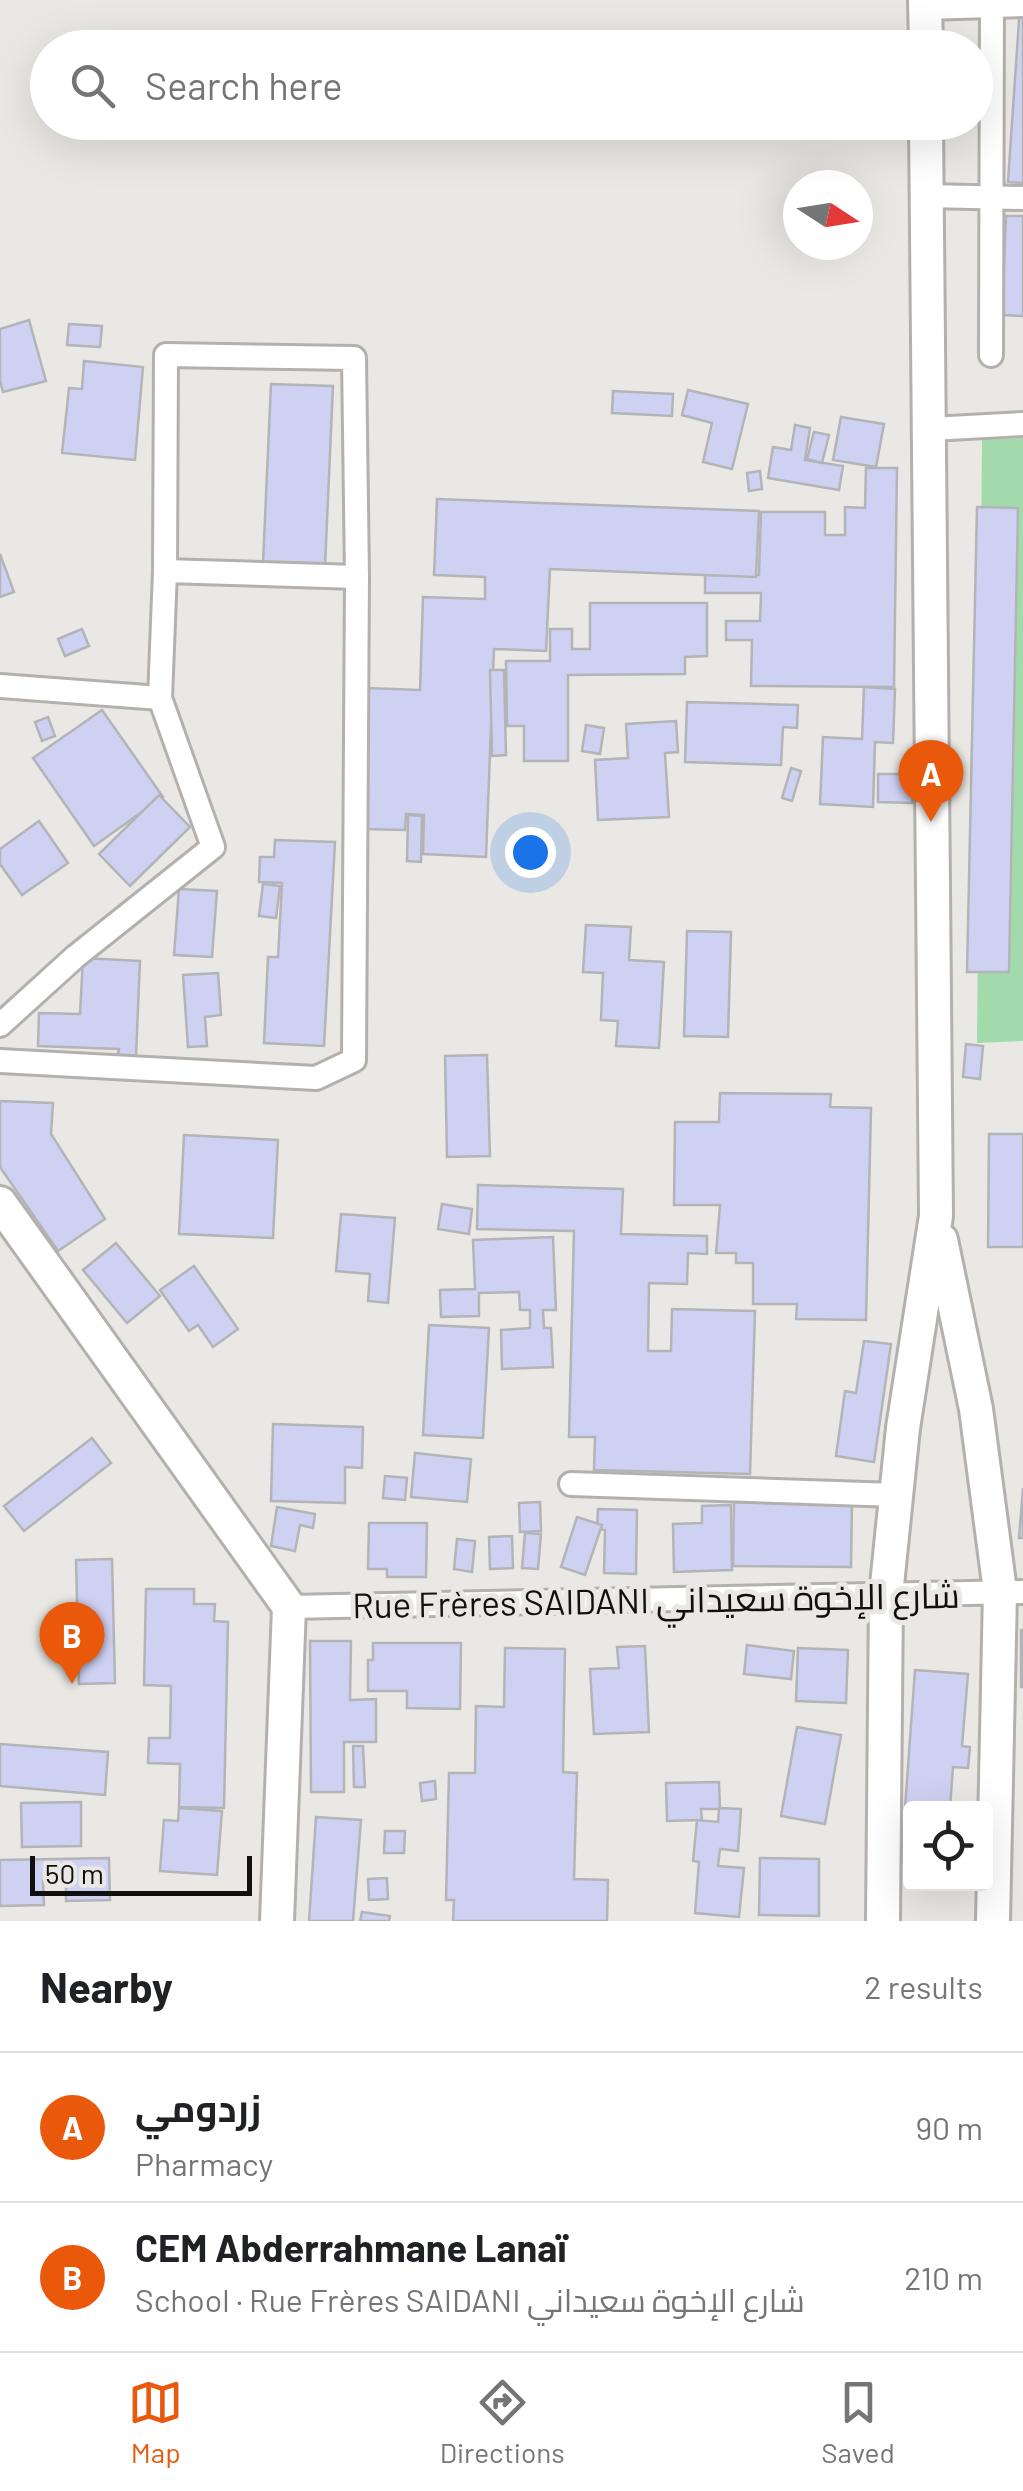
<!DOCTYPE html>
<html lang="en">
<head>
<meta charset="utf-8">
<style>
  :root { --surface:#fff; --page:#f2f2f2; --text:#202124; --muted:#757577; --line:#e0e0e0; --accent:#ea580c }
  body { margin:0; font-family:Barlow,Cairo,sans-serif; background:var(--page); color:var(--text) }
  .controls { position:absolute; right:30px; bottom:30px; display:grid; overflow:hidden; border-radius:10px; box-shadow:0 10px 40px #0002 }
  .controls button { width:90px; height:90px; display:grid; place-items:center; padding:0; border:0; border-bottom:2px solid var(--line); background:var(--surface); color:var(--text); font:50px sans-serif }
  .compass { position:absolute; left:783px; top:170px; width:90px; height:90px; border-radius:50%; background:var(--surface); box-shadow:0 10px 40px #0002; rotate:102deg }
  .scale { position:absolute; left:30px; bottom:25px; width:222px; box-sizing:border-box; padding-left:10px; border:5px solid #10100e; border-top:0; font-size:28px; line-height:35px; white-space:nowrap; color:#10100e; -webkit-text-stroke:8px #eae8e4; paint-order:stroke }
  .you { position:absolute; left:530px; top:852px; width:35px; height:35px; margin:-25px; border:8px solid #fff; border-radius:50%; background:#1a73e8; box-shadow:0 0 0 15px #1a73e833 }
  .badge { display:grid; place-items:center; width:65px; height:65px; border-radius:50%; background:var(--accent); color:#fff; font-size:32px; font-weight:700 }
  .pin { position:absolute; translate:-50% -82px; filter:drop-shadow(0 2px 5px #0008) }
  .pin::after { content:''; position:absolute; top:52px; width:35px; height:30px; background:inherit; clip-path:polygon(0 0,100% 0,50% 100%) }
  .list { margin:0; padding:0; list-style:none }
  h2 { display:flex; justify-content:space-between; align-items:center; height:130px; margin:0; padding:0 40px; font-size:42px }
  h2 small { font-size:32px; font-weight:400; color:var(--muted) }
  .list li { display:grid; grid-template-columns:65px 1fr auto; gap:30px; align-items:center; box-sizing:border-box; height:150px; padding:0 40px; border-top:2px solid var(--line) }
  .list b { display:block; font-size:38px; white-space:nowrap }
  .list p { margin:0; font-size:32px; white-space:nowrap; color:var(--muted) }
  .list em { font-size:32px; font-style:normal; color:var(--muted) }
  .icon { flex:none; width:55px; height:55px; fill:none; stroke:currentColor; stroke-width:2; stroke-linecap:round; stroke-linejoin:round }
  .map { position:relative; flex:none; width:1023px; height:1921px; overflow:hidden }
  .search { position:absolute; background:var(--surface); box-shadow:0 10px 40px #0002; left:30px; right:30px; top:30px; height:110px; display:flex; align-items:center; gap:25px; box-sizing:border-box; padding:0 35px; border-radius:55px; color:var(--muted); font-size:38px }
  .sheet { height:430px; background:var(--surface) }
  nav { display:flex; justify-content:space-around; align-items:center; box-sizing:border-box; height:140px; border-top:2px solid var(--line); background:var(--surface); font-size:28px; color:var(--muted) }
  nav a { display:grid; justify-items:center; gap:5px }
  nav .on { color:var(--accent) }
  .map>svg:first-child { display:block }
</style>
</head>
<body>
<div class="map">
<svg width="1023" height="1921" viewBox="0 0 1023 1921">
  <rect width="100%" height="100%" fill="#eae8e4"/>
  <!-- green -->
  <path fill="#a3daab" d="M1023,438V1041L977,1043L982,440Z"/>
  <!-- building -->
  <g fill="#cfd1f2" stroke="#b3b4b8" stroke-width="2.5">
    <path d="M1020,5H1023V183L1008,182Z"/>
    <path d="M1006,216H1023V316L1002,315Z"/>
    <path d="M29,320L46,381L3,392L0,381V329Z"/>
    <path d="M69,324L102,326L100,347L67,345Z"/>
    <path d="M84,361L143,367L135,460L62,453L69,388L82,389Z"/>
    <path d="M271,384L333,386L325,566L263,563Z"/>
    <path d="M688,390L748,404L732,469L703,462L712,423L682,415Z"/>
    <path d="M613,391L673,394L672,416L612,413Z"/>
    <path d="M841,417L884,424L876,467L833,460Z"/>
    <path d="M795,425L810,428L805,460L843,466L839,490L768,478L773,447L791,450Z"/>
    <path d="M814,432L829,435L822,463L807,459Z"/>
    <path d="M866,468H897L894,687L751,686L752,640H726V621H760L761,593H705V575H759L761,512H825V535H845V507L865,508Z"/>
    <path d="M760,471L762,489L749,491L747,473Z"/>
    <path d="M437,499L759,511L756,577L550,569L546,651L494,649L486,857L423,854L424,815L406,814L405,830L363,829L368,688L420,690L423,597L485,599V577L434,575Z"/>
    <path d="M977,507L1018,508L1009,972H967Z"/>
    <path d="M0,554L14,592L0,597Z"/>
    <path d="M590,603H707V656L685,657V674L568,675V761H524V726H507L506,661H550V629H572V649H590Z"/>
    <path d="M82,629L89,646L65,656L58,639Z"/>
    <path d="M490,670H504L506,755L492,756Z"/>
    <path d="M864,687L895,689L893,743L875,742L873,807L820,804L823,737L862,739Z"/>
    <path d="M687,702L798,705L797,728L783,727L781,765L685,762Z"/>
    <path d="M102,710L163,797L94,846L33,758Z"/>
    <path d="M48,717L55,736L42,741L35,722Z"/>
    <path d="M676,721L678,752L665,753L669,817L598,820L595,760L628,758L626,724Z"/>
    <path d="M586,725L604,728L600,754L582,751Z"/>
    <path d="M791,768L801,771L792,801L782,798Z"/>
    <path d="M878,774H913L912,803L878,802Z"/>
    <path d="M159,795L190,827L130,886L99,854Z"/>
    <path d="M408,815L422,816L421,862L407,861Z"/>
    <path d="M39,821L68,863L22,895L0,864V849Z"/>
    <path d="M275,840L335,842L324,1046L264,1043L268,957H278L282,883L259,882L260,857H274Z"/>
    <path d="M263,884L280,886L276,918L259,916Z"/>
    <path d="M179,889L217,891L212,957L174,955Z"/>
    <path d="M586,925L631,927L629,960L664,962L659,1048L616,1046L618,1021L601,1020L603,973L583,972Z"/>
    <path d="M687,931L731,932L728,1037L684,1036Z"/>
    <path d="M83,958L140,961L136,1056L118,1055L119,1049L38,1046L39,1013L80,1014Z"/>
    <path d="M218,973L221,1015L205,1017L207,1046L188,1047L183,975Z"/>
    <path d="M966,1044L983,1046L980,1079L963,1077Z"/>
    <path d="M487,1055L490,1156L447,1157L445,1056Z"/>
    <path d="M720,1093L831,1094L830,1107L871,1108L866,1320L796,1319L797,1304H753V1263H736V1253H716L720,1205H674L675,1122H719Z"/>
    <path d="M0,1101L53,1103L51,1134L105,1219L58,1251L0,1167Z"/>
    <path d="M989,1134H1023V1247H988Z"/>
    <path d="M184,1135L278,1140L273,1238L179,1234Z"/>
    <path d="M478,1185L623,1189L621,1234L707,1236V1254L688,1253L687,1284L649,1283L648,1351H671L672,1309L755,1311L750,1474L594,1470L595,1437H569L574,1231L477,1229Z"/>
    <path d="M442,1204L472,1209L469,1234L438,1229Z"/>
    <path d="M341,1214L395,1218L388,1303L368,1301L370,1274L336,1271Z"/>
    <path d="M553,1237L556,1310H543L544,1328H551L553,1367L502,1369L501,1330L530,1328V1310H520L519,1292L479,1293V1316L441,1317L440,1290L475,1289L473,1240Z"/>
    <path d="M116,1243L160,1296L127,1323L83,1270Z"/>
    <path d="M194,1266L238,1329L213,1347L198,1325L189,1331L160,1290Z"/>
    <path d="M429,1325L489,1328L483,1438L423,1435Z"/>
    <path d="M864,1341L891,1344L874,1462L836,1456L845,1391L856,1393Z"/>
    <path d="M273,1424L363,1427L362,1468L345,1467V1503L271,1501Z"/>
    <path d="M92,1438L111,1463L24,1531L4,1506Z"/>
    <path d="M415,1453L471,1459L467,1502L411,1497Z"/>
    <path d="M385,1476L407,1478L405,1500L383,1498Z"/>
    <path d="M1023,1488V1538H1019Z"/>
    <path d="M540,1502L541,1531L520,1532L519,1503Z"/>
    <path d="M734,1502L852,1503L851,1567L733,1566Z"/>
    <path d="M731,1505L732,1570L674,1572L673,1524L702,1523V1506Z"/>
    <path d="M277,1507L315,1514L313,1528L300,1525L295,1551L271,1546Z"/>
    <path d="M598,1509L637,1510L636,1574L604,1573L605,1530L597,1529Z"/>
    <path d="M577,1517L602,1525L585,1575L561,1567Z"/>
    <path d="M369,1523H427L426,1577H387V1569H368Z"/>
    <path d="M525,1533L541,1534L538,1569L522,1568Z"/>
    <path d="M512,1536L513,1568L490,1569L489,1537Z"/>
    <path d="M457,1539L475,1541L472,1572L454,1569Z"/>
    <path d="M112,1559L115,1683L79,1684L76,1560Z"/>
    <path d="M146,1589H194V1604H215L214,1621L228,1622L224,1808L179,1807L180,1764L148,1763L149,1738H170L171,1686L144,1685Z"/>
    <rect x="1021" y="1630" width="2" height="57"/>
    <path d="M310,1641H351L350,1700L376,1699V1742H344V1792H311Z"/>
    <path d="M373,1643H461L460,1709L407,1708V1691H368V1660H373Z"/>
    <path d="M747,1645L794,1651L791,1679L744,1674Z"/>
    <path d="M645,1646L649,1732L594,1734L590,1669L619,1668L617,1647Z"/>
    <path d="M505,1648L565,1649L563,1772L577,1773L574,1879L608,1880L607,1921H453L454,1900H446L449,1773H475L476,1706L504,1707Z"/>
    <path d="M798,1648L848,1650L846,1703L796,1701Z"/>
    <path d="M915,1670L968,1674L962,1746L970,1747L968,1768L953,1767L950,1808H910V1863H901Z"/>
    <path d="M797,1727L841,1735L825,1824L781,1816Z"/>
    <path d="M0,1744L108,1752L105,1795L0,1786Z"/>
    <path d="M353,1746H363L365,1787H354Z"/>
    <path d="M435,1781L436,1799L422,1801L420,1783Z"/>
    <path d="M719,1782L720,1809H701L702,1820L667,1821L666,1783Z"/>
    <path d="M81,1802V1846L22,1847L21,1803Z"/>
    <path d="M179,1808L222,1811L217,1875L160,1871L164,1820L178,1821Z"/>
    <path d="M719,1808L741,1809L738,1851L720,1849L718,1866L744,1868L739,1917L695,1913L699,1862L693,1861L697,1820L718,1822Z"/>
    <path d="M316,1817L361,1820L353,1921H309Z"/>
    <path d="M385,1831H405L404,1853H384Z"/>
    <path d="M109,1858L110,1900L66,1901V1880L43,1881L44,1905L0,1906V1860Z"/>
    <path d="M760,1858L819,1859V1916L759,1915Z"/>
    <path d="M387,1878L388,1899L369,1900L368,1879Z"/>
    <path d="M362,1912L390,1916L389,1921H360Z"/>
  </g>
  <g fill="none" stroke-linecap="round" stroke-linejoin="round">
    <defs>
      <g id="street">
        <path d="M925,8L1023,5"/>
        <path d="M926,196L1023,198"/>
        <path d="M991,355L992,0"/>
        <path d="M931,429L1023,424"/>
        <path d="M165,571L357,577"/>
        <path d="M0,686L160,698"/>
        <path d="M0,1025L75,957L213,847L160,698L165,571L166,355L354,358L357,577L354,1060L316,1078L0,1061"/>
        <path d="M571,1484L896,1495"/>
        <path d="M289,1607L1023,1592"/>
      </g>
      <g id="secondary">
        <path d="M925,0L926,48"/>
        <path d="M0,1203L289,1607L277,1921"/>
        <path d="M941,1240L976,1409L1000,1591L993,1921"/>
        <path d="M883,1921L886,1595L903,1428L936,1216L926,122"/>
      </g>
    </defs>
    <!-- street casing -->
    <use href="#street" stroke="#b3b0ad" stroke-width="28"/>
    <!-- secondary casing -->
    <use href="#secondary" stroke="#b3b0ad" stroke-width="38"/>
    <!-- street -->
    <use href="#street" stroke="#fff" stroke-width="22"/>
    <!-- secondary -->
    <use href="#secondary" stroke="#fff" stroke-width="32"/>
  </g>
  <g text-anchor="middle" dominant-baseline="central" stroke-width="10" stroke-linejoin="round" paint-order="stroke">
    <!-- street labels -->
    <g font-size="35" fill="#10100e" stroke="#eae8e4">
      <text transform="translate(656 1599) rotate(-1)">Rue Frères SAIDANI شارع الإخوة سعيداني</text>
    </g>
  </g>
</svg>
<div class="controls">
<button><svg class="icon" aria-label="locate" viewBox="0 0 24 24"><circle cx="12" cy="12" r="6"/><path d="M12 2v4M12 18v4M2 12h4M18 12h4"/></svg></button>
</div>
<svg class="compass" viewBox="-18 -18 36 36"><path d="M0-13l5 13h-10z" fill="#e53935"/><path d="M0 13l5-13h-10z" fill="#757577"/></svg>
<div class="scale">50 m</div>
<div class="you"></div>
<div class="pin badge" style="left:931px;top:822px">A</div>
<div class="pin badge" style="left:72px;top:1684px">B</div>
<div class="search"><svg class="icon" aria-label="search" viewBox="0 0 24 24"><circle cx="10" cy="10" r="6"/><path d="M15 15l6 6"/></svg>Search here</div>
</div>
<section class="sheet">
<h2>Nearby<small>2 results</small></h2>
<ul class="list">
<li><span class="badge">A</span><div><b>زردومي</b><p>Pharmacy</p></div><em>90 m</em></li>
<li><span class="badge">B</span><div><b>CEM Abderrahmane Lanaï</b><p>School · Rue Frères SAIDANI شارع الإخوة سعيداني</p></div><em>210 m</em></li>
</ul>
</section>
<nav>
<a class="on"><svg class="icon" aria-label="map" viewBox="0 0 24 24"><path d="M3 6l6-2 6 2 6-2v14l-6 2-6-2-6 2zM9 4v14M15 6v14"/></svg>Map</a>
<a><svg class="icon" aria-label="directions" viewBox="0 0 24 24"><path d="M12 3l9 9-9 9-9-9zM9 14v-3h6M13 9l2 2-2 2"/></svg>Directions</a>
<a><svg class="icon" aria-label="saved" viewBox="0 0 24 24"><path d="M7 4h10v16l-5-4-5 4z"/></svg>Saved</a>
</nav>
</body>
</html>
